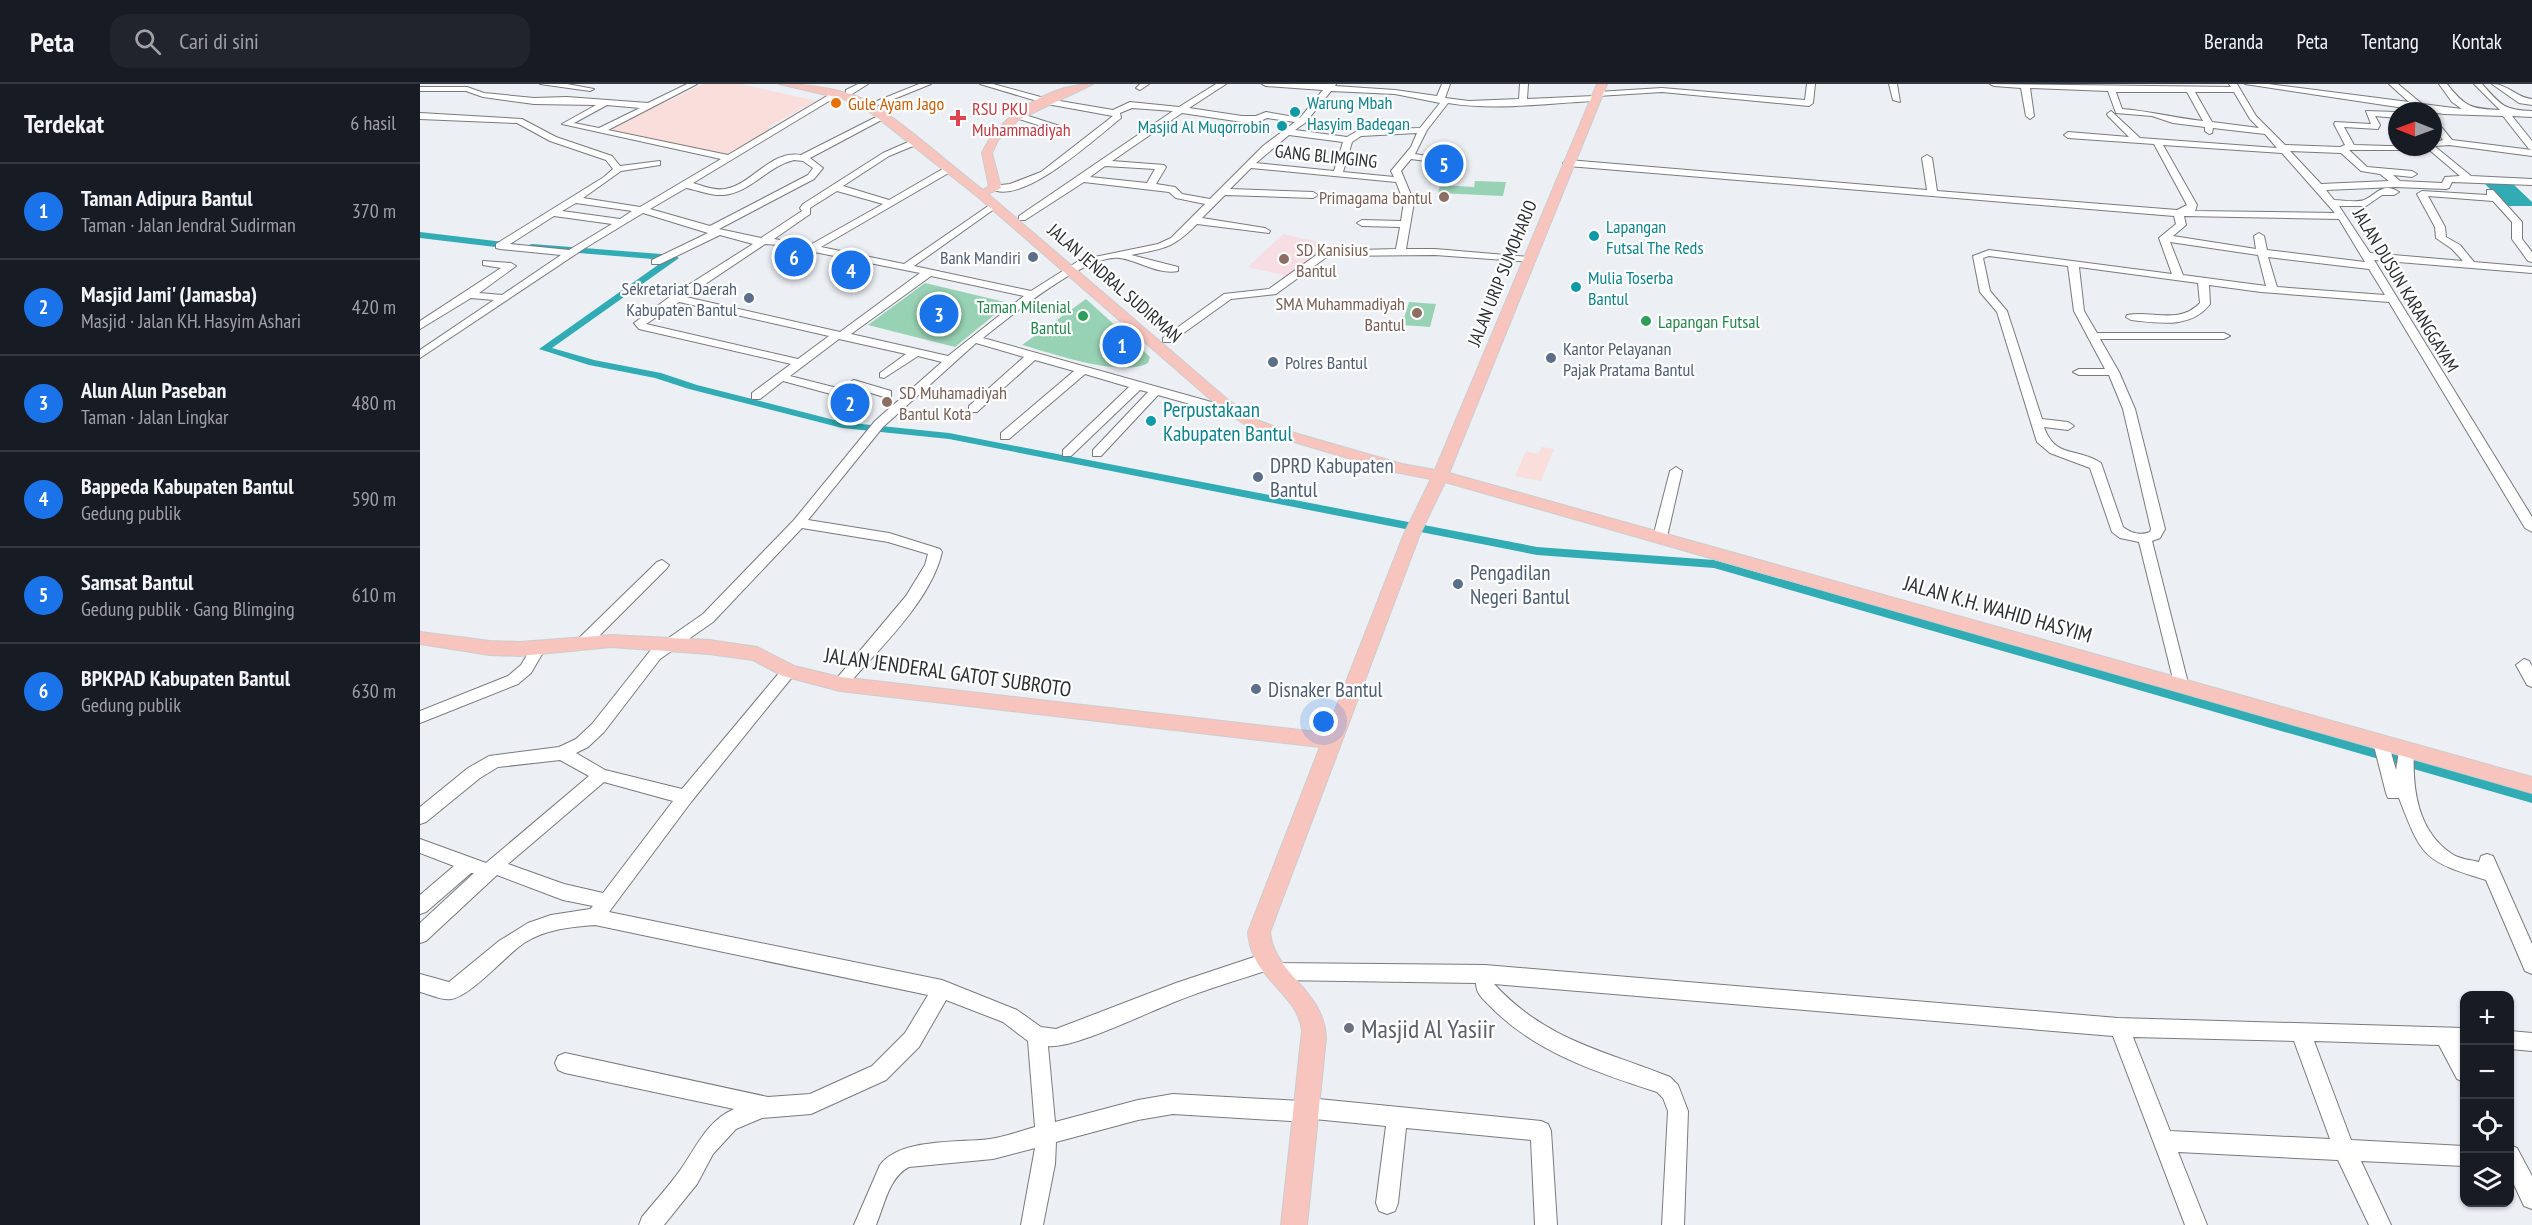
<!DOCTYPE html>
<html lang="id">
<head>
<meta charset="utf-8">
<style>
  :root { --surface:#171b24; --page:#20242c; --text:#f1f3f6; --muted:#9ea1a6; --line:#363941; --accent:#1a73e8 }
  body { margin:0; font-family:"PT Sans Narrow",sans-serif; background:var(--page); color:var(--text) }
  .controls { position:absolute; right:18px; bottom:18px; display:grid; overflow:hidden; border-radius:12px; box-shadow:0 2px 4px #0004 }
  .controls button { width:54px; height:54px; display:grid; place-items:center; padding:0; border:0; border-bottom:2px solid var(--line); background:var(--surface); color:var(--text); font:30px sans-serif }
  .compass { position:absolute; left:1968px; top:18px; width:54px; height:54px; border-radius:50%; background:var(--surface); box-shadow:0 2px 4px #0004; rotate:271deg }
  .you { position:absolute; left:904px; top:638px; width:21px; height:21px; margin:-15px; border:4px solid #fff; border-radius:50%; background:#1a73e8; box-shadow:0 0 0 9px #1a73e833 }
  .badge { display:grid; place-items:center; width:39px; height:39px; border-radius:50%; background:var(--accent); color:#fff; font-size:20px; font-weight:700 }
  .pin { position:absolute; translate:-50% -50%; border:3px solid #fff; box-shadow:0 2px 6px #0006 }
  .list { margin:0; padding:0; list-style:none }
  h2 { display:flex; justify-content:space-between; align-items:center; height:78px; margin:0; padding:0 24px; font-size:26px }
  h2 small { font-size:20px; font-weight:400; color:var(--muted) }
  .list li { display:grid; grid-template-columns:39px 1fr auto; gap:18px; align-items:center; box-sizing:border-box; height:96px; padding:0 24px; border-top:2px solid var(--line) }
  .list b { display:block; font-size:22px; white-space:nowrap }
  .list p { margin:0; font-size:20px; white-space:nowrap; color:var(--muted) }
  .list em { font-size:20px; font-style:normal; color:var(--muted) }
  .icon { flex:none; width:33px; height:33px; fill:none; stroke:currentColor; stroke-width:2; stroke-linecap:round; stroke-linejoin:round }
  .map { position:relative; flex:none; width:2112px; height:1141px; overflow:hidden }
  header { display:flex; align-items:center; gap:36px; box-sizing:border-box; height:84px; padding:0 30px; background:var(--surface); border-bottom:2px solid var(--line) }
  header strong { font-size:28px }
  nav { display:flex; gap:33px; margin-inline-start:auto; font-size:21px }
  .search { width:420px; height:54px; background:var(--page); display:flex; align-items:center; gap:15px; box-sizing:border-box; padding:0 21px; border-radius:18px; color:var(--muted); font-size:22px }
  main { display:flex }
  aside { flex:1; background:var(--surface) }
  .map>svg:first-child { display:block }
</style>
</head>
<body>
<header>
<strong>Peta</strong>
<div class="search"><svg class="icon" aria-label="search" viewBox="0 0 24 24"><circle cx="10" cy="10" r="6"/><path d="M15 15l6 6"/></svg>Cari di sini</div>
<nav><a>Beranda</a><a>Peta</a><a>Tentang</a><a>Kontak</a></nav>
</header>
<main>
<aside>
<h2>Terdekat<small>6 hasil</small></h2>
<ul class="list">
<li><span class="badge">1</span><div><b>Taman Adipura Bantul</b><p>Taman · Jalan Jendral Sudirman</p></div><em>370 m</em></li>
<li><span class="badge">2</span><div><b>Masjid Jami' (Jamasba)</b><p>Masjid · Jalan KH. Hasyim Ashari</p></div><em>420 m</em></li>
<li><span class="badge">3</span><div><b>Alun Alun Paseban</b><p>Taman · Jalan Lingkar</p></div><em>480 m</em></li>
<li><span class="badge">4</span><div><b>Bappeda Kabupaten Bantul</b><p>Gedung publik</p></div><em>590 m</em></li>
<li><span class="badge">5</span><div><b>Samsat Bantul</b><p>Gedung publik · Gang Blimging</p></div><em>610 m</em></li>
<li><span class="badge">6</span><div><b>BPKPAD Kabupaten Bantul</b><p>Gedung publik</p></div><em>630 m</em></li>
</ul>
</aside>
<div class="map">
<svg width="2112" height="1141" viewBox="0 0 2112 1141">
  <rect width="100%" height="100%" fill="#eceff4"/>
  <!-- commercial -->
  <g fill="#f9dedb">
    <path d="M284,0H321L396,17L348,43L354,45L307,71L185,46Z"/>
    <path d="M1122,363L1134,365L1121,397L1095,392L1106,367L1118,370Z"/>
  </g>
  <!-- education -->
  <path fill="#f7dde4" d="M863,150L904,159L900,167L871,193L828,183Z"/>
  <!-- green -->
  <g fill="#98d2b4">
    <path d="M1055,97L1086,98L1083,112L1018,109L1020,101L1054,103Z"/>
    <path d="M505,199L589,219L535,263L448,241Z"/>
    <path d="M666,215L730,273L728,279C701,294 632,269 602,261Z"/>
    <path d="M989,218L1016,220L1010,243L982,241Z"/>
  </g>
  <!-- water -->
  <path fill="#31abb4" d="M2063,98L2093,100L2112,118V122H2087Z"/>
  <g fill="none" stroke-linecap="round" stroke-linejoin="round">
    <!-- canal -->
    <g fill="#31abb4" fill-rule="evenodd">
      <path d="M0,148L93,159L98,162L93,165L0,154Z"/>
      <path d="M112,160L254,171L259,174L132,264L174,276L241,289L277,301L422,338L529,349L1117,463L1294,476L2112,707V719L1294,484L1117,471L529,355L422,344L269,305L235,294L169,281L119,265L245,176L109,165V161Z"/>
    </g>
    <defs>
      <g id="minor">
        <path d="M120,0H147L174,5L170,7Z"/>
        <path d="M267,0H277L188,46L308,71L412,9L419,11L273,99C283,102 295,107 305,105C333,100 350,66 381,71L460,31L467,33L390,74L403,84L394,95L299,145L341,154L382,127L380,124L383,120L463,69L495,55L499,58L498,60L469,72L423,102L469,116L526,83H532V87L401,163L484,180L574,118L579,121L577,123L494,182L611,207L660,176L738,160L751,154L785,120L756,114L749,108L664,98L605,136H599V132L753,27L712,24L700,29L701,34C678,52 600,125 570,104L572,102L590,100L621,88L693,32L627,20L560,0H573L628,15L693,26L710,18L759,23L796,0H806L769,24L822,32H836L846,28L880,34L903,6L846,2L842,0H916L915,2L975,6L1017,12L1022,0H1030L1025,14L1049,17L1099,15L1100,0H1108L1107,15L1174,12V8H1177L1242,4L1385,16L1387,0H1395L1393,19L1389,22L1242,8L1178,12V16L1175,17C1127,19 1076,27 1028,19L1007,46L995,70L1036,77V81L991,75L981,87L994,118L986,165H1015L1109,173L1114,176L1113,178L1015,171L908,172L856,210L811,215L751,258H743V254L804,210L849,205L902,167L976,165L980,143L942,142L937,139L942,136L981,137L984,118L976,98L831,84L810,105L893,108L898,111L893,114L805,111L782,134L845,144L850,147L849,149L777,140C752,165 745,164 711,171L758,183V187C738,191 717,176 700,174C665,170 591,232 563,254L820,326L822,329L816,333L738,311L681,372H673V366L728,308L720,306L651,372H643V366L709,303L665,290L589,355H581V349L654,287L615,276L557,328H549V322L604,273L556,259L463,343L388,436L469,449L520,465L522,468C511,517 458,566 425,604H415L412,600L486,512L505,481L508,470L468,458L382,444L293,538L240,575L184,648L168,663L156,669L185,686L262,705L364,583L369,581L377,587L271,718L189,828L522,896L597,926L621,943L636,945L756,899L846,869L853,872L855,879L1065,881L1698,934L2044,944V962H2041L2044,969V998L2037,995L2019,961L1894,957L1931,1056L2044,1062V1082L1941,1077L1971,1141H1949L1918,1076L1758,1068L1787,1141H1765L1693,952L1074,900C1127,957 1183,966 1250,993L1258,1001L1268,1027L1264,1141H1242L1248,1027L1243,1014L1237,1008C1178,989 1114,968 1070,922C1063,915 1056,910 1056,899L857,896L850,893L848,886C818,896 787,905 757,917C728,928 654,965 628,962L635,1038L718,1016L753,1010L881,1017L888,1014L1121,1037L1128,1040L1131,1047L1137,1141H1115L1111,1056L986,1044L978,1119L975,1127L967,1130L959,1127L956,1119L966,1042L894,1035L887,1038L753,1030L718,1036L636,1058L635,1080L623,1141H601L615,1064L573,1075L489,1083C469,1093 464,1122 456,1141H434L460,1081C480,1054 538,1059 570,1055C585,1053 600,1047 615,1043L608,957L583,938L526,916L499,963L466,996L391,1030L342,1034L316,1045L293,1070L277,1100L244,1141H219L222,1133C235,1117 249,1102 261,1085C277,1062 287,1037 314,1025L145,989L138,986L135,979L138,972L145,969L348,1013L390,1010L452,982L485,949L508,911L175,841C150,843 126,845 104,859C85,872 50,913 31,915C23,917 9,910 0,908V890L29,898L79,857L108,839L131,831L170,825L173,822L143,816L77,791L6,857L0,859V839L54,789H51L6,828L0,830V811L34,782L0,769V755L66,779L169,692L140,676L78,683L60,694L6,738L0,740V723L48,684L69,672L139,663L156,655L172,640L230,567L283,530L374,436L455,337L522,278L498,272L464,294L460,293V289L486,270L419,255L370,292L417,304L434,296L471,307V313L467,314L435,304L418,312L363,297L340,315H332V309L371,280L219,245L214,239L251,212L333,160L300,151L240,180H232V176L288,149L223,129L165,164L0,274V266L74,216L51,214L0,245V237L81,184L63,181V177L91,179L96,182L59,209L82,211L141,171L80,165L76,164V160L184,93L193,85L186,76L130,57L97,39L0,35V29L102,35L136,53L192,72L200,82L240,77V81L201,87L163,114L220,123L301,75L142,40L176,21L114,20L63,13L46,7H0V3H47L64,9L114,14L147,13L228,19ZM911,7L975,10L1020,19L1000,44L939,46L927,53L875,46L885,39ZM187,21L220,24L179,44L154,39ZM762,29L822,38H838L847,34L875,38L843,62L790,115L762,110L755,103L736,100L746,83L744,81L692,77ZM997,49L991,63L971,87L974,93L923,88L932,58L941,52ZM869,51L923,58L914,87L836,79ZM374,76L383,77L393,84L388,91L290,142L230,125L266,104C278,106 291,112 303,111C330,109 348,82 374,76ZM685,82L735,85L727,99L670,93ZM417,107L463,120L390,161L354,155L390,130V124ZM156,119L212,127L200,135L142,127ZM134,132L192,140L149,166L90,160ZM345,160L359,161L500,189L420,248L266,213ZM511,192L604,212L528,272L431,250ZM259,218L409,252L378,275L226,240ZM184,698L253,717L183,809L144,800L88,780ZM1713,953L1874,957L1910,1055L1750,1047Z"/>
        <path d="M438,0H448L432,10H426V6Z"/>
        <path d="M499,0H511L459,21L452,19Z"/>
        <path d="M720,0H729L720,6L716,4Z"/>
        <path d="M1469,0H1477L1480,18L1473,16Z"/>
        <path d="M1570,0L1811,3L1809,0H1817L1836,32L1865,61L1920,63L1925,61L1914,40L1915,38L1951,40L1946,27L1977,28V34L1955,32L1960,41L1958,45L1924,43L1934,61L2003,63L1999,66H1929L1947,83L1992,87L1997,90L1992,93L1973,91L1980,97L2022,99L2025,93L2040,92L2006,63L2013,61L2051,92L2112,95V101L2032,98L2029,104L2026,105L1975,103L1906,106L1914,116C1923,116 1936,119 1944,116C1956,111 1963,97 1979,108L1974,111H1962L1946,122H1919L1950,169L2043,177L2032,165L2016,154L2015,143L1997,110L2002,107L2067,111V106H2073L2102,138V155L2112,168V178L2108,177L2092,155V138L2073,117L2008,112L2025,143L2026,153L2040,161L2054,178L2112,183V189L1954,176L2112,433V448L2105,444L1969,218L1841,208L1789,201L1790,220C1771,245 1739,239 1711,236L1706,233L1707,231C1732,226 1759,241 1780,219L1778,199L1659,183L1664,227L1677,249H1804L1810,252L1804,255H1680L1699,288L1715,325L1745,445L1740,454L1732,457L1768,599L1765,603H1755L1719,458L1700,454L1692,448L1670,384L1630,369L1617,358L1577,228L1560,208L1553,172L1569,166L1752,190L1739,154L1756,140L1754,132L1148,82L1143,79L1148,76L1507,106L1502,74L1507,71L1512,74L1517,107L1757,126L1767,121L1734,60L1648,54L1644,51L1648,48L1709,53L1688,32L1687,30L1691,27L1720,54L1857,64L1845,50L1793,44L1792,49L1789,50L1785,47V43L1753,39L1732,32L1696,29L1688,7L1610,4L1614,32L1610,35L1606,32L1601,4L1574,2ZM1696,8H1767L1783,37C1755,34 1730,27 1702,25ZM1775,8H1814L1830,35L1839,44L1792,38ZM1743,61L1862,69L1915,129L1775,127L1777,121ZM1870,67L1921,69L1941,87L1960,90L1969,97L1901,100ZM1764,132L1919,135L1945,178L1847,166L1844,152L1839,149L1834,152L1836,165L1753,152L1766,141ZM1750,158L1838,171L1846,202L1763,191ZM1569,172L1648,182L1654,227L1685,285H1659L1653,288L1659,291H1689L1703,325L1731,445L1730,448C1720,452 1711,449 1703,443L1681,379C1657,363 1635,375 1624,343L1648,346L1654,342L1648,338L1622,335L1587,227L1570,207L1563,174ZM1848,173L1949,185L1965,211L1857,203Z"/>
        <path d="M1825,0H1848L1989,18L1969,0H1978L2002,20L2042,25L2032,18L2019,0H2027C2045,23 2051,25 2080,26L2054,0H2062C2081,21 2083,26 2112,27V33L2092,32L2112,57V66L2109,65L2083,32L2024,30Z"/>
        <path d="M2072,0C2088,0 2097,14 2112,15V21L2099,19Z"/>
        <path d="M599,29L649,45L650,47L646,50L596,34L595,32Z"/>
        <path d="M2013,33L2032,56L2112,66V72L2029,61L2016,62V58L2023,56L2013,42Z"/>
        <path d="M1256,383L1262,387L1247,453L1240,458L1233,453L1250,387Z"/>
        <path d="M242,476L249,481L247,484L168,563H158L156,559L158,555L237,478Z"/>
        <path d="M118,560L125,565L111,589L98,600L0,639V627L88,592L101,581L113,561Z"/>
        <path d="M2104,575L2109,577L2112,582V603L2107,601L2096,581Z"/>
        <path d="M1961,652L1967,654L1976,686L1980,661H1992L1994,665C1992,704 1997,747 2032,770C2039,775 2051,776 2059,778L2061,772L2067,770L2073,772L2112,860V890L2105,887L2066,796C2004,777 2002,774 1979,714H1968L1966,709L1953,658L1955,654Z"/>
        <path d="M2090,947L2112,949V967L2090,965Z"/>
        <path d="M2090,1061L2097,1064L2112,1092V1125L2104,1122L2090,1092Z"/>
      </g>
      <path id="major" d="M359,0C388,0 428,5 453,20C489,43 529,80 563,106L569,102L562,69C579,31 632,0 673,0L598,36L578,56L572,69L581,104L568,110L807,315L837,336L864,346L982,380L1015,386L1177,0H1187L1029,389L2112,693V709L1025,398L1000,450L850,848C854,891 904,905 906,954L887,1141H861L882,947C878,908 831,896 828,848L900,663L420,607L363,592L333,576L289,570L191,563L100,572L70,571L0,560V548L70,557L100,558L191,551L289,556L337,563L374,582L420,593L906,649L984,450L1011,395L975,388L854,352L827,342L797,321L558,113L445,24L424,15Z"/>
    </defs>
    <!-- minor casing -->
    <use href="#minor" stroke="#787a7f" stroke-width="2"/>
    <!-- major casing -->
    <use href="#major" stroke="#cccdcd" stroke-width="2"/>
    <!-- minor -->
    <use href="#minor" fill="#fff" fill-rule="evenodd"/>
    <!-- major -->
    <use href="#major" fill="#f7c5be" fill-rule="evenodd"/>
  </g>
  <!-- markers -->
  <circle fill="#e8710a" stroke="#fff" stroke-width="2" cx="416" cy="19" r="6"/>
  <g fill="#0f9aa8" stroke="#fff" stroke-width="2">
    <circle cx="875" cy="28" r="6"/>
    <circle cx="862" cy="42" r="6"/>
    <circle cx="1174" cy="152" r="6"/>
    <circle cx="1156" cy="203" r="6"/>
    <circle cx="731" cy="337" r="6"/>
  </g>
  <path fill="#e0444e" stroke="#fff" stroke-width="2" d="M535 25h6v6h6v6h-6v6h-6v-6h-6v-6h6z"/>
  <g fill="#8d6e63" stroke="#fff" stroke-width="2">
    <circle cx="1024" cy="113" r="6"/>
    <circle cx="864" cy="175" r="6"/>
    <circle cx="997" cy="229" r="6"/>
    <circle cx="467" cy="318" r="6"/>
  </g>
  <g fill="#5c6f8a" stroke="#fff" stroke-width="2">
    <circle cx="613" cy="173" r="6"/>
    <circle cx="329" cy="214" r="6"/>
    <circle cx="1131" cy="274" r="6"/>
    <circle cx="853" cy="278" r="6"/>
    <circle cx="838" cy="393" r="6"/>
    <circle cx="1038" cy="500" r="6"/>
    <circle cx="836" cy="605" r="6"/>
  </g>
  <g fill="#2e9e5b" stroke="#fff" stroke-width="2">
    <circle cx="663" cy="232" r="6"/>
    <circle cx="1226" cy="237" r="6"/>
  </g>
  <circle fill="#6b7280" stroke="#fff" stroke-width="2" cx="929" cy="944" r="6"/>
  <g text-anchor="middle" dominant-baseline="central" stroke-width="4.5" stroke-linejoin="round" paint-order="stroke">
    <!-- far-culture labels -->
    <g font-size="18" fill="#0d838f" stroke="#fff" text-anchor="start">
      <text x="887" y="18">Warung Mbah<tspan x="887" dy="21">Hasyim Badegan</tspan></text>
      <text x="850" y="42" text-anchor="end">Masjid Al Muqorrobin</text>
      <text x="1186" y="142">Lapangan<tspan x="1186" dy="21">Futsal The Reds</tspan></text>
      <text x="1168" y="193">Mulia Toserba<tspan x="1168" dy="21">Bantul</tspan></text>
    </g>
    <!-- far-food labels -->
    <g font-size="18" fill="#c56008" stroke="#fff" text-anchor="start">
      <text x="428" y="19">Gule Ayam Jago</text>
    </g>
    <!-- far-health labels -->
    <g font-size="18" fill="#be3a42" stroke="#fff" text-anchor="start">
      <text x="552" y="24">RSU PKU<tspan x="552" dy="21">Muhammadiyah</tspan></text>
    </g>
    <!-- far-street labels -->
    <g font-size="18" fill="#2b2d2f" stroke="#fff">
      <text transform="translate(906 72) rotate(6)">GANG BLIMGING</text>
      <text transform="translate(1082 189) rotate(-68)">JALAN URIP SUMOHARJO</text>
      <text transform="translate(695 199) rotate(41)">JALAN JENDRAL SUDIRMAN</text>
      <text transform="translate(1986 206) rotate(59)">JALAN DUSUN KARANGGAYAM</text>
    </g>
    <!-- far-education labels -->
    <g font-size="18" fill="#785e54" stroke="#fff" text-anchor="end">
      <text x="1012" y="113">Primagama bantul</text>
      <text x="876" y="165" text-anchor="start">SD Kanisius<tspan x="876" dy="21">Bantul</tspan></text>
      <text x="985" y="219">SMA Muhammadiyah<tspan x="985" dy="21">Bantul</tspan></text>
      <text x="479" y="308" text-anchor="start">SD Muhamadiyah<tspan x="479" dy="21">Bantul Kota</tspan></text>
    </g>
    <!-- far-service labels -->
    <g font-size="18" fill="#4e5e75" stroke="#fff" text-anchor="end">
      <text x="601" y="173">Bank Mandiri</text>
      <text x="317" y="204">Sekretariat Daerah<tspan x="317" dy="21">Kabupaten Bantul</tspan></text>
      <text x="1143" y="264" text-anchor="start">Kantor Pelayanan<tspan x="1143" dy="21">Pajak Pratama Bantul</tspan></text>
      <text x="865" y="278" text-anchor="start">Polres Bantul</text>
    </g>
    <!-- far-leisure labels -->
    <g font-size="18" fill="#27864d" stroke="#fff" text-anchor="end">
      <text x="651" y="222">Taman Milenial<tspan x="651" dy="21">Bantul</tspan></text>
      <text x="1238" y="237" text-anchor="start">Lapangan Futsal</text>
    </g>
    <!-- culture labels -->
    <g font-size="21" fill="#0d838f" stroke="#fff" text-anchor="start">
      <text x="743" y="325">Perpustakaan<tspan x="743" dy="24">Kabupaten Bantul</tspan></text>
    </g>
    <!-- service labels -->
    <g font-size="21" fill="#4e5e75" stroke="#fff" text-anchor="start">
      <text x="850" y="381">DPRD Kabupaten<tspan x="850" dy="24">Bantul</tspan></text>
      <text x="1050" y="488">Pengadilan<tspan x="1050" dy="24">Negeri Bantul</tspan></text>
      <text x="848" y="605">Disnaker Bantul</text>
    </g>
    <!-- street labels -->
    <g font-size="21" fill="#2b2d2f" stroke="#fff">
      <text transform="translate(1578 525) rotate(16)">JALAN K.H. WAHID HASYIM</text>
      <text transform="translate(528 588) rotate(8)">JALAN JENDERAL GATOT SUBROTO</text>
    </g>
    <!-- near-worship labels -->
    <g font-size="26" fill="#5b616d" stroke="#fff" text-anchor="start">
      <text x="941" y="944">Masjid Al Yasiir</text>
    </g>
  </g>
</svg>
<div class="controls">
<button>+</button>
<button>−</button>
<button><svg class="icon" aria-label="locate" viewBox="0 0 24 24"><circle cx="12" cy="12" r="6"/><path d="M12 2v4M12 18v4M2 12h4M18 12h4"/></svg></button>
<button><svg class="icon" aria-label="layers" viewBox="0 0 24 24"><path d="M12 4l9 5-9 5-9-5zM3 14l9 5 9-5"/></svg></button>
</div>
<svg class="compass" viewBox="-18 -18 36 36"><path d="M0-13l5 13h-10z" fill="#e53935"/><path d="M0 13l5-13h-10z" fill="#9ea1a6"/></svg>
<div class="you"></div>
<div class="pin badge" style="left:702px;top:261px">1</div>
<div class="pin badge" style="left:430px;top:319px">2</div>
<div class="pin badge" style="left:519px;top:230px">3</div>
<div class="pin badge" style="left:431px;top:186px">4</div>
<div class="pin badge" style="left:1024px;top:80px">5</div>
<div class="pin badge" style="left:374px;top:173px">6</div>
</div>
</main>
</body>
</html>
